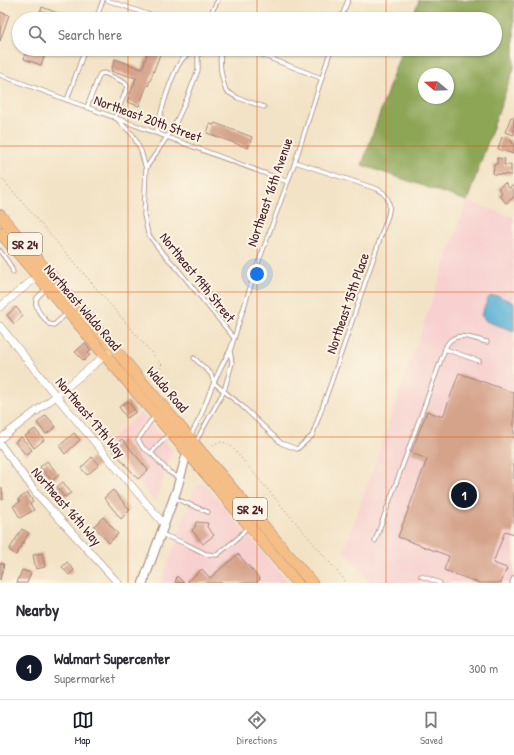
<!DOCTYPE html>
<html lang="en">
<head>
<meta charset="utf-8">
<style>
  :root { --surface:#fff; --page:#f2f2f3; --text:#2b2b33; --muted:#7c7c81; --line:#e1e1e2; --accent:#111827 }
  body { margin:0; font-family:"Patrick Hand",sans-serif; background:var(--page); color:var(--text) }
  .compass { position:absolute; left:418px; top:68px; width:36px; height:36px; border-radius:50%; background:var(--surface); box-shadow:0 1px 3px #0004; rotate:289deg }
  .you { position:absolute; left:257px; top:274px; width:14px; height:14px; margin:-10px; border:3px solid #fff; border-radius:50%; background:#1a73e8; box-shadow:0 0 0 6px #1a73e833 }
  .badge { display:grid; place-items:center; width:26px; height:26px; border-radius:50%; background:var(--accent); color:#fff; font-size:13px; font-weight:700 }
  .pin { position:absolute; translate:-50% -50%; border:2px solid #fff; box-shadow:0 1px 4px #0006 }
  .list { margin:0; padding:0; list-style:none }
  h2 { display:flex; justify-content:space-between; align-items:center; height:52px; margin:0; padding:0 16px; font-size:17px }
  h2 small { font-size:13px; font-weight:400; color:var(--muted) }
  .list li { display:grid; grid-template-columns:26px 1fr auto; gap:12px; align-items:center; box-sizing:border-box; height:64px; padding:0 16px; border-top:1px solid var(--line) }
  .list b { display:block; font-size:15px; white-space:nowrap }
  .list p { margin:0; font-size:13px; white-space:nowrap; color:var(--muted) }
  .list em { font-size:13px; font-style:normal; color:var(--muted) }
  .icon { flex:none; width:22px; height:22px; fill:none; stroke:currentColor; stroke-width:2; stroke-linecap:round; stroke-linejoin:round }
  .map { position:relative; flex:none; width:514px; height:583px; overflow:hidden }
  .search { position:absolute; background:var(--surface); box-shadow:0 1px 3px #0004; left:12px; right:12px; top:12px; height:44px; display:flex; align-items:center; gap:10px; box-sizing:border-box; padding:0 14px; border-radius:22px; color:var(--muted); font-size:15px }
  .sheet { height:116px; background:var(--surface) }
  nav { display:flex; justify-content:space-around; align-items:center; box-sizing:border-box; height:56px; border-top:1px solid var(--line); background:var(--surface); font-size:11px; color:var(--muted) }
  nav a { display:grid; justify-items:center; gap:2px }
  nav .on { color:var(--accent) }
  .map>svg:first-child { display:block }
</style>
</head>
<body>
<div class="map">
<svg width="514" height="583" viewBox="0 0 514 583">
  <rect width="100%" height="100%" fill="#fcf5e5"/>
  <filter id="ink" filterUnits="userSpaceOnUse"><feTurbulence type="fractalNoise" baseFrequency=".025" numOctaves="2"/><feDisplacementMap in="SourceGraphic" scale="8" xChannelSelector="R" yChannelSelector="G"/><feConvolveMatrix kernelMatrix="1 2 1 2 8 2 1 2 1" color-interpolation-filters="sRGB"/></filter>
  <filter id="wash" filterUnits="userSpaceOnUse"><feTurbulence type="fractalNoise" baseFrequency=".012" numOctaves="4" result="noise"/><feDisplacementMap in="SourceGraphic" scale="16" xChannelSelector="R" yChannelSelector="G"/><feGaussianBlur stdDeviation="0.9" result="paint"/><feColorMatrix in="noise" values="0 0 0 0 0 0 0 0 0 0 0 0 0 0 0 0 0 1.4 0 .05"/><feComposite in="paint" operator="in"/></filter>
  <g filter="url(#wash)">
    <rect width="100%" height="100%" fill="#f3e3c6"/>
    <!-- built -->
    <g fill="#f7d0cf">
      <path d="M467,201L514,217V583H372L344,551Z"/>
      <path d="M142,412L152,426L172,450L155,502L106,443Z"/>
      <path d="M204,483L289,583H161L194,490L199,485Z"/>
    </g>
    <!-- forest -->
    <path fill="#8da656" stroke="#6c6240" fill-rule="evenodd" d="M419,0H514V68L467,201L362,165L402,49H495V19H412ZM424,74H448V98H424Z"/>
    <!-- water -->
    <path fill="#59b1d6" stroke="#526880" d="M492,296H498L514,303V331L486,321L481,315L489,297Z"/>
    <g id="blocks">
      <!-- building -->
      <g fill="#d5a28a">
        <path d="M42,7L60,14L58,19H38Z"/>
        <path d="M0,12L9,15L0,41Z"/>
        <path d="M27,49H47L41,65L24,59Z"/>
        <path d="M149,49H162L148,86L147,85L139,106L127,102L136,78L119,73V74L111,71L115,59L142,69Z"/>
        <path d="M511,117L514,118V135L505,132Z"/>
        <path d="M215,123L252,137L248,148L207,133L210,124L214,125Z"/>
        <path d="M502,137L512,141V143L514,144V154L498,149Z"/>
        <path d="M497,158L505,159L504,165H511V175L493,174L494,164H497Z"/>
        <path d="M505,183L509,188L514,185V197L506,203L499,195L502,193L498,188Z"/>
        <path d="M16,307L23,316L14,324L7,315Z"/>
        <path d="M85,343L91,350L88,353L90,355L84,361L75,352Z"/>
        <path d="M459,373L514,393V534L505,531L493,563L507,568L501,583H479L444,570L449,556L398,537L427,459L411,453L427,411L443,417Z"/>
        <path d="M128,401L136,412L127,418L119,407Z"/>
        <path d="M46,415L56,427L46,434L37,423Z"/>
        <path d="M35,429L44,440L34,448L25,436Z"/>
        <path d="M74,433L80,440L65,454L59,446Z"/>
        <path d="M21,437L32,450L26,455L15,442Z"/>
        <path d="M122,439L148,470L138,479L111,448Z"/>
        <path d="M92,457L99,465L87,475L81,468Z"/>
        <path d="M47,461L59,475L52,481L40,467Z"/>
        <path d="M63,482L71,493L64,497L57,487Z"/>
        <path d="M0,488H2L3,499H0Z"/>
        <path d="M113,490L130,510L121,519L104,498Z"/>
        <path d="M28,493L33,502L30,504L34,510L20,518L13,506L20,502L18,499Z"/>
        <path d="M103,517L118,534L109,543L94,526Z"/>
        <path d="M196,522L208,523L207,527L214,535L203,544L192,530L195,527Z"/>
        <path d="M22,529L29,533L16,555L9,550Z"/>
        <path d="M42,553L45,567L36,569L33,555Z"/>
        <path d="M238,554L260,579L256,583H189L188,581L202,569L210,578Z"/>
        <path d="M67,562L74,570L69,575L62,567Z"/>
        <path d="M0,563L4,564L0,580Z"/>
        <path d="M22,570L31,573L27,583H17Z"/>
        <path d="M177,576L184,583H175Z"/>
      </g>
    </g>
  </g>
  <g filter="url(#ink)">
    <use href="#blocks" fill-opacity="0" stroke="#9e8178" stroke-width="1"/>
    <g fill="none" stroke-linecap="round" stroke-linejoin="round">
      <defs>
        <g id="service">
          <path d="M107,0L161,19"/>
          <path d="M96,19L103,0"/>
          <path d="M208,19L218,0"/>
          <path d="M341,19L348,0"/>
          <path d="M221,49C219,65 221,75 226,91L238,98L264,107"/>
          <path d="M246,49L321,78"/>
          <path d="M0,75L288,182"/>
          <path d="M67,100L85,49"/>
          <path d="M87,107L99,76L100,74L105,73L125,83L127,86L125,93L115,118"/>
          <path d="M117,119L133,135L141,151L146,169L144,215L148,234L160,250L176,267L234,338"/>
          <path d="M156,133C161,112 169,79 181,61C184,56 191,53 195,49"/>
          <path d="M146,168L167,137L177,120L188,96L198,70V49"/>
          <path d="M0,251C5,258 11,264 13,272"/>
          <path d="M46,289C43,292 39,295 37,298C32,307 44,318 49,324L54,325L67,313"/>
          <path d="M445,349L479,361"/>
          <path d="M194,358L211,374L214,383"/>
          <path d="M214,383L242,406L281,443L297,449L312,436L332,380L384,227C388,217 393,204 385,195C384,192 379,190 377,189L295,162"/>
          <path d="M170,435L163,440L151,453L169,472L179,478"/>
          <path d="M190,437L201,415L211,389L221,367L229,352"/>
          <path d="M195,443L224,391L232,363L230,351L256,269L295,162L331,49"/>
          <path d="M151,453L143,448L138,440L149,423L155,416"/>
          <path d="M174,498L208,512"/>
          <path d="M161,534L184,543L206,554L217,555L238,538L248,526"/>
          <path d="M375,541L445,349C446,346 448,342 451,340C460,332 477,340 487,342"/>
          <path d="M421,576L440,583"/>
          <path d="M512,583L514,578"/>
        </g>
        <g id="minor">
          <path d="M0,307L40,274"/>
          <path d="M0,326L56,396L152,510L164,524"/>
          <path d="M0,439L56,396L114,348"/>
          <path d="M0,444L37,494L118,583"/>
        </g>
        <path id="tertiary" d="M143,583L177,489L188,449"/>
        <g id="trunk">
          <path d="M0,215L68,296L114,348L132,370L312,583"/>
          <path d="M0,232L201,468L297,583"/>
        </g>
      </defs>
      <!-- service casing -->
      <use href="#service" stroke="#9e8178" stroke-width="5"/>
      <!-- minor casing -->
      <use href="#minor" stroke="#9e8178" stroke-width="8"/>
      <!-- tertiary casing -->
      <use href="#tertiary" stroke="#9e8178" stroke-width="10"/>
      <!-- trunk casing -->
      <use href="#trunk" stroke="#9e8178" stroke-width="12"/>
      <!-- path -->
      <g stroke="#9e8178" stroke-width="1" stroke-dasharray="1 3" stroke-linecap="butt">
        <path d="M0,176L162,365C161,368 159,372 159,375C158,386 177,403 182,414"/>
        <path d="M209,447C218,442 221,440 230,445L347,583"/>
      </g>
      <!-- service -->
      <use href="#service" stroke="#fff" stroke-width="3.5"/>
      <!-- minor -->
      <use href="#minor" stroke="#fff" stroke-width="7"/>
      <!-- tertiary -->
      <use href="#tertiary" stroke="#fff" stroke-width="8"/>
      <!-- trunk -->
      <use href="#trunk" stroke="#f6be87" stroke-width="11"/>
    </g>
  </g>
  <!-- grid -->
  <path fill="none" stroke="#e0560e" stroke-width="1" stroke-opacity="0.55" d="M128,0V19M257,0V19M386,0V19M128,49V583M257,49V583M386,49V583M0,146H514M0,292H514M0,437H514"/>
  <g text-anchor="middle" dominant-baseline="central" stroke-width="4" stroke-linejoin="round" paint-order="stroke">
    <!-- shield labels -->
    <g fill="#fcf5e5" stroke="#7f5f63" stroke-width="1">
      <rect x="8" y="233" width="34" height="22" rx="3"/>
      <rect x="233" y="498" width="34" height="22" rx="3"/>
    </g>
    <g font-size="13" font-weight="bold" fill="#4a1f2b">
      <text x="25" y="244">SR 24</text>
      <text x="250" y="509">SR 24</text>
    </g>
    <!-- street labels -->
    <g font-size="14" fill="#4a1f2b" stroke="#fcf5e5">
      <text transform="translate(148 118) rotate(20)">Northeast 20th Street</text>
      <text transform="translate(269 192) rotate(-71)">Northeast 16th Avenue</text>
      <text transform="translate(198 277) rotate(51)">Northeast 19th Street</text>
      <text transform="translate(347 303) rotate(-71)">Northeast 15th Place</text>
      <text transform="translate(83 307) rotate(49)">Northeast Waldo Road</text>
      <text transform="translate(168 389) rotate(49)">Waldo Road</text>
      <text transform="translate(91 417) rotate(50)">Northeast 17th Way</text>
      <text transform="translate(67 506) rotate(49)">Northeast 16th Way</text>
    </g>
  </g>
</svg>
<svg class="compass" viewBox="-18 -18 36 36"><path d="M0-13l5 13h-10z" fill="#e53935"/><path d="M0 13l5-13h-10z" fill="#7c7c81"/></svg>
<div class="you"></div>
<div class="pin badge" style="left:464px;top:495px">1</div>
<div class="search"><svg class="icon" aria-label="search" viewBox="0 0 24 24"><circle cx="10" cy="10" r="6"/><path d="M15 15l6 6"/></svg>Search here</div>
</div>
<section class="sheet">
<h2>Nearby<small></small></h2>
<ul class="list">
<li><span class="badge">1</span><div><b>Walmart Supercenter</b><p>Supermarket</p></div><em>300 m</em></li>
</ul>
</section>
<nav>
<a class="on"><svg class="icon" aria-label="map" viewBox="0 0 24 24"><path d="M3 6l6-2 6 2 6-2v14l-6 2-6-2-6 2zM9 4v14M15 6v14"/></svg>Map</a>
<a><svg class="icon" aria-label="directions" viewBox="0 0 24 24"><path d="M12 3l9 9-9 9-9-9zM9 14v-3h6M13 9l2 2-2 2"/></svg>Directions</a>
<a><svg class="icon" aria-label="saved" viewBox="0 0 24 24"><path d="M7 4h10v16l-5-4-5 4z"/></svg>Saved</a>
</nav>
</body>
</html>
